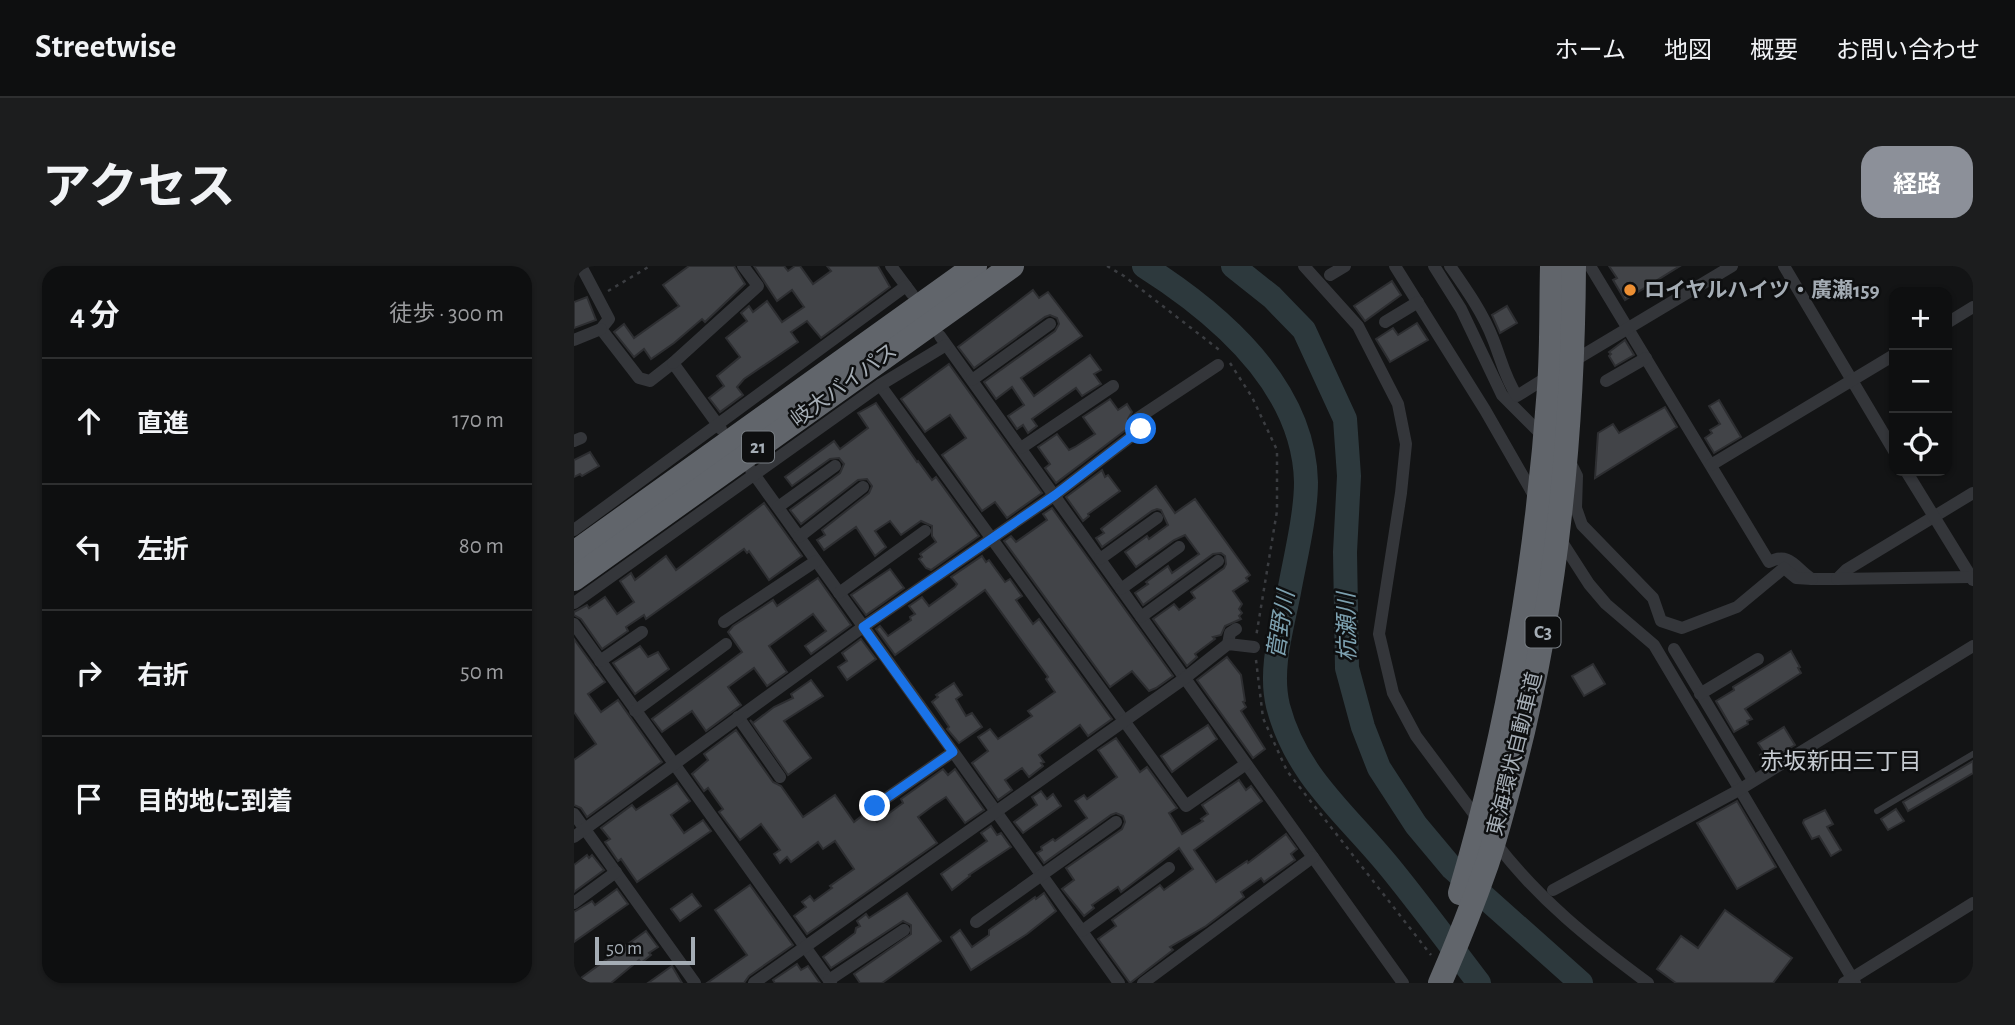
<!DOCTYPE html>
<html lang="ja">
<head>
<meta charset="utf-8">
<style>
  :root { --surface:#0e0f10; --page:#1c1d1e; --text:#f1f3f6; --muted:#9b9c9f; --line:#2e2f30; --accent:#8c9099 }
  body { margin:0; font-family:"Alegreya Sans","Noto Sans JP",sans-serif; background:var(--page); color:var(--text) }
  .controls { position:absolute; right:21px; top:21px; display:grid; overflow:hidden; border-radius:14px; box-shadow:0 2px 5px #0004 }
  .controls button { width:63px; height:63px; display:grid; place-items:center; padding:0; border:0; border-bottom:2px solid var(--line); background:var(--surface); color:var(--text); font:35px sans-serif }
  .scale { position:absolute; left:21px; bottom:18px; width:100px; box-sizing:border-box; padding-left:7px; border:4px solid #a5adb5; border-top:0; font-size:19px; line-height:24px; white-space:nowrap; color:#a5adb5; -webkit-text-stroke:5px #0e0f10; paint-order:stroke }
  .stop { position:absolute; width:21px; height:21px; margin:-16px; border:5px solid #1a73e8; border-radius:50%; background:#fff }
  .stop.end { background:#1a73e8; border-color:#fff; box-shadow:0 2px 7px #0008 }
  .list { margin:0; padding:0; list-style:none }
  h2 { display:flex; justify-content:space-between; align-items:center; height:91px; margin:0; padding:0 28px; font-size:30px }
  h2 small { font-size:23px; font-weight:400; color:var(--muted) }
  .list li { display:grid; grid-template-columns:46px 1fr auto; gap:21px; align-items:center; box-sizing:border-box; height:126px; padding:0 28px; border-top:2px solid var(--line) }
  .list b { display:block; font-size:26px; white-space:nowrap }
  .list em { font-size:23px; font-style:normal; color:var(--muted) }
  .icon { flex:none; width:38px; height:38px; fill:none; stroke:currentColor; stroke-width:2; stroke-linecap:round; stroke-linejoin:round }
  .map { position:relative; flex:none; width:1399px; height:717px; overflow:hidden; border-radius:21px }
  header { display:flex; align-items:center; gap:42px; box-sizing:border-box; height:98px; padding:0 35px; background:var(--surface); border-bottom:2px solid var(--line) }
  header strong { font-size:33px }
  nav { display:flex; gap:38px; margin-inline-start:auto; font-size:24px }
  .intro { display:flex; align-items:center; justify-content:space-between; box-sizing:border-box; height:168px; padding:0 42px }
  h1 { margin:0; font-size:49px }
  .button { padding:18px 32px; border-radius:21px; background:var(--accent); color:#fff; font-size:24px; font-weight:700 }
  main { display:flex; gap:42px; padding:0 42px }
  aside { flex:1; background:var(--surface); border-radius:21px; box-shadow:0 2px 5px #0004 }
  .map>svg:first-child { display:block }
</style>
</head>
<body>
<header>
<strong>Streetwise</strong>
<nav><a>ホーム</a><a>地図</a><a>概要</a><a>お問い合わせ</a></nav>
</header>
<div class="intro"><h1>アクセス</h1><a class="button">経路</a></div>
<main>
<aside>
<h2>4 分<small>徒歩 · 300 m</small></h2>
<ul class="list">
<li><svg class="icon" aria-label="ahead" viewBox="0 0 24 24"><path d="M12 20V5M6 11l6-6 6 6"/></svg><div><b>直進</b></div><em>170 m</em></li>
<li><svg class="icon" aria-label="left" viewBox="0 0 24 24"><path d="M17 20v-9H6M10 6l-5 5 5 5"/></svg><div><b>左折</b></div><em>80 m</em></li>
<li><svg class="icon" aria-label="right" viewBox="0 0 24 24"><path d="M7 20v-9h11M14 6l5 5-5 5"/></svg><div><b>右折</b></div><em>50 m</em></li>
<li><svg class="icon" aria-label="arrive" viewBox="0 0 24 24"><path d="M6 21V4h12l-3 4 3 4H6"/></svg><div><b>目的地に到着</b></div></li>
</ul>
</aside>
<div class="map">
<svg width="1399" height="717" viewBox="0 0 1399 717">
  <rect width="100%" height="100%" fill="#131415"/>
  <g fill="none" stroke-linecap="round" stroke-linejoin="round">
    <!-- river -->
    <g stroke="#2d393d" stroke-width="24">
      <path d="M570,0C644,47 730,120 732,216C732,249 721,293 715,326C708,363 695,403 704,440C723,512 774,549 818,604C848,641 876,679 905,717"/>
      <path d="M659,0L698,31L730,64L771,153L775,210L771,286L773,402L789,461L805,502L842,559L878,602L1007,717"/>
    </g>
  </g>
  <!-- building -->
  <g fill="#424448" stroke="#2d2e31" stroke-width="2">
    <path d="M115,0H160L171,18L131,56L128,53L100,77L77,93L70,83L60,91L40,66L50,58L60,72L105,40L89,19Z"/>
    <path d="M180,0H210L214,5L221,0H226L239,18L257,5L253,0H304L316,21L247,72L233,55L217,66L224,76L170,113L163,121L169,129L146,146L135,132L150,120L143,110L166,91L152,72L173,55L167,47L175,40L179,46L193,35L208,56L230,41L218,24L203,35Z"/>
    <path d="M1035,0H1106L1051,34L1039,14L1043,12Z"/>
    <path d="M818,15L827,29L791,55L780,40Z"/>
    <path d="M459,24L465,32L474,26L508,70L447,112L460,130L516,89L527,104L520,108L527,118L508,130L502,122L458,153L463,160L454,167L449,159L443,163L434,150L450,139L438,121L422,133L410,116L481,65L485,58L483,52L476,49L471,51L400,102L384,81Z"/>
    <path d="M13,31L22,54L0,62V36Z"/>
    <path d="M933,40L943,57L926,67L918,49Z"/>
    <path d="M843,57L854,74L816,96L802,73L819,62L824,69Z"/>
    <path d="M1051,74L1060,89L1041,100L1035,90L1037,88L1035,86Z"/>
    <path d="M375,98L468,227L433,252L421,236L408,245L368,189L392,172L376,149L351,166L327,133Z"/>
    <path d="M536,133L544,144L553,138L558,146L554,153L557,160L482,217L471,202L476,198L464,181L483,168L495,184L501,181L521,168L509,151Z"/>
    <path d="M1145,134L1167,171L1140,187L1131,172L1138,167L1136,164L1146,158L1135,140Z"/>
    <path d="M302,137L343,196L344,195L358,214L362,211L405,270L357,304L352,302L345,293L348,291L346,288L362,276L358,270V260L347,255L327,269L316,255L301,265L312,281L301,290L282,261L250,284L243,274L251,269L248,264L295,227L298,220L293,213L284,214L227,258L216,244L266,207L270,198L265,192L256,193L218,220L211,211L260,175L266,183L294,162L284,147Z"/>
    <path d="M1091,141L1103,161L1021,212L1024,167L1039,158L1045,167Z"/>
    <path d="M16,186L25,200L8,210L6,208L0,211V194Z"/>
    <path d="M528,204L531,211L534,209L546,225L514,248L515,250L509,255L492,231Z"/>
    <path d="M582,220L601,247L621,233L676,309L672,312L674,315L659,325L668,338L665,343L668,347L665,350L667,353L651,360L647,369L639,371L641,373L621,388L623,391L613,400L579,353L600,338L605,344L621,332L617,326L650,302L652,298L651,290L647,287L639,288L569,339L561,327L574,318L572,316L594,300L598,307L625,288L611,269L600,274L562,301L551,286L573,270L575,273L594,259L587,244L583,243L578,245L528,281L522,272L530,267L527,263Z"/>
    <path d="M190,237L228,290L195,314L175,285L173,287L170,283L72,353L70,349L52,361L54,365L28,383L7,353L0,349V346L13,339L15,342L31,331L43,348L60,336L46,315L57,307L61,314L92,290L102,304Z"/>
    <path d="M478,242L599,410L582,422L575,425L558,405L536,421L430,275L437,270L442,276L473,254L469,248Z"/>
    <path d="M408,290L412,296L415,294L431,316L436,313L448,330L442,334L459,358L465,353L538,453L514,470L506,459L465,489L470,496L467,497L469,500L455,511L448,502L431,514L438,524L424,534L398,497L414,485L404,471L416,463L424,473L458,450L454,445L481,426L472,413L474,411L411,324L321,389L302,363L306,360L314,370L337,354L336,351L341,348L335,340L348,331L355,340L381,321L383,318L377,311Z"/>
    <path d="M316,303L330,322L292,349L277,329Z"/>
    <path d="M244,312L277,359L237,388L231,380L252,365L239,348L195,380L213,406L193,420L180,402L154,421L167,439L132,465L118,445L88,466L78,453L168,386L154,366L159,360L199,334L203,340Z"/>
    <path d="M0,373L31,416L14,428L27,446L44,434L88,496L13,551L7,542L0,539V494L22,478L0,446Z"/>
    <path d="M287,373L302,393L273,414L264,401L273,395L268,387Z"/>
    <path d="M66,380L74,391L84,386L95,403L61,428L39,397Z"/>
    <path d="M1217,385L1226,401L1224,402L1227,407L1171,443L1178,453L1173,455L1174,458L1160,466L1142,435L1160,424L1159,421Z"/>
    <path d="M653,391L667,409L671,435L669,436L672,441L667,445L691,483L679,492L623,414Z"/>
    <path d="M1019,398L1031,418L1010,430L998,410Z"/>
    <path d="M237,414L249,430L210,455L237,492L214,509L176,454L179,457L200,441L219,432L217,428Z"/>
    <path d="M380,417L388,429L382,433L392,450L398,447L408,461L385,477L373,463L375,461L358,436L364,431L362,429Z"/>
    <path d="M634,459L643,473L598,506L587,490Z"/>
    <path d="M1210,461L1221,479L1191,497L1186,489L1190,486L1184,477Z"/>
    <path d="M162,464L199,516L207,520L229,551L261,529L280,556L294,545L303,556L329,537L327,533L369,503L374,509L381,503L410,544L391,557L372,531L360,539L344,551L363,577L233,668L220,650L232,641L228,636L236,630L240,635L258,622L256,620L280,603L261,575L249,583L244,576L217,596L213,591L206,597L200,588L206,584L187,558L166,574L145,546L149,543L134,522L130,525L118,508L134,494L130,488Z"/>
    <path d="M542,472L566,506L573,501L603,542L595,547L608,568L629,555L627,553L634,548L628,539L665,514L672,524L677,520L688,535L620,584L642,616L673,595L674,597L712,568L723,583L717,588L721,594L690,616L687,612L667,626L670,631L632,660L596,681L599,684L556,717L524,673L542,660L538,654L586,619L590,624L619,603L605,582L547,626L544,621L518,639L520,642L510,650L488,623L500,614L492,602L548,563L551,556L549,550L542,547L537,549L470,597L463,587L468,584L467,581L479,573L481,575L513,552L501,535L510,529L513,533L543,511L524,484Z"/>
    <path d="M1399,495V507L1334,545L1329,536Z"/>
    <path d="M103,517L116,535L97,549L110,567L129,554L137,565L63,616L47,593L44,595L31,576L36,573L27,562L58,539L62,544Z"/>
    <path d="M467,525L473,533L479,528L487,540L449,567L440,556L463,539L458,531Z"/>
    <path d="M1163,535L1202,601L1163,623L1123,557Z"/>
    <path d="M1322,543L1330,555L1314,564L1307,553Z"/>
    <path d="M1251,544L1259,558L1253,561L1267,584L1257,590L1245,570L1238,573L1229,557L1230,554Z"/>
    <path d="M417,560L423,569L427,567L437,581L395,609L396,610L378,624L367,608L413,575L407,567Z"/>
    <path d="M13,589L15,592L18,589L30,604L0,626V599Z"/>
    <path d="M176,619L219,679L175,710L170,717H133L173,689L141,644Z"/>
    <path d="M43,623L54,638L0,676V646L18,635L21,639Z"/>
    <path d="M333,627L367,675L308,717H286L280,708L337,668V659L329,655L257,702L249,691L281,667L282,662L286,660L283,655L292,648L295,652Z"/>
    <path d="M470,627L482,645L453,668L397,704L377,671L386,664L398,681L415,669V664L461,631L462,633Z"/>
    <path d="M118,628L127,640L106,655L97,643Z"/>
    <path d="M1151,644L1218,692L1199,717H1102L1083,703L1107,670L1124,682Z"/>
    <path d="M72,665L84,681L75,687L77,689L67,697L65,694L37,717H0Z"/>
    <path d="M223,698L227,704L234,700L246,717H201L199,714Z"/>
    <path d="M98,700L108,717H74Z"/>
  </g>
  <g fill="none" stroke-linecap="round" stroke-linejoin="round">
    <!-- path -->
    <g stroke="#3b3d41" stroke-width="2.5" stroke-dasharray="3.5 5" stroke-linecap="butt">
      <path d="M533,0L550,10L648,86"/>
      <path d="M34,25L76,0"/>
      <path d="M656,97L678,131L703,184V245L682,371"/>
      <path d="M682,394L689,452L713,505L857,689"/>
    </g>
    <!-- lane -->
    <path stroke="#34363a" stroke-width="6" d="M1303,545L1399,488"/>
    <!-- street -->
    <g stroke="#34363a" stroke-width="12">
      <path d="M7,0L35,53L27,63L65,112L76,115L99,97L147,163"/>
      <path d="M317,0L338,28"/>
      <path d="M730,0L784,60L824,138L832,178L827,227L805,368L819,427L842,470L906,556"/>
      <path d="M821,0L911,144L962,233"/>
      <path d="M860,0L887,43L928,129L971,172"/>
      <path d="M876,0C892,23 909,47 919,73C927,93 931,112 943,130L975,110"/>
      <path d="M1016,0L1195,296C1216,285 1222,303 1238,313H1263L1272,304L1399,227"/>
      <path d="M1210,0L1320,185"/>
      <path d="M756,9L771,0"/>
      <path d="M811,56L844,36"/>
      <path d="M1373,57L1399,41"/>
      <path d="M366,70L829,717"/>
      <path d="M0,74L27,63"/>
      <path d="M99,97L184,20L169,0"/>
      <path d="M996,97L1158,0"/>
      <path d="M398,114L476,58"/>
      <path d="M1032,115L1072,92"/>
      <path d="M306,119L612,540L672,498"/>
      <path d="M0,175L7,172"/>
      <path d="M447,182L539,120"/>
      <path d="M995,194L1003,210L1002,242L1008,259L1079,332L1087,355L1108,362L1163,341L1210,302L1222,312L1238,313"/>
      <path d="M1137,199L1320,89"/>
      <path d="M177,204L545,717"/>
      <path d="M1332,205L1399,314"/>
      <path d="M204,241L261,200"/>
      <path d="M0,264L332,20"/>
      <path d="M225,271L289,221"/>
      <path d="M986,273L1015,318L1032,338L1080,379L1281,717"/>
      <path d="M526,293L583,252"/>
      <path d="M1263,313L1397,311"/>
      <path d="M547,323L605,281"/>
      <path d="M265,327L351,265"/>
      <path d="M0,337L306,119L372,79"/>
      <path d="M567,351L644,295"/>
      <path d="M150,356L242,295"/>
      <path d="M0,358L257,717"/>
      <path d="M654,378L656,367L662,363"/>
      <path d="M1100,383L1179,514"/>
      <path d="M26,395L68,366"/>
      <path d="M1126,428L1184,393"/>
      <path d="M61,445L152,378"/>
      <path d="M164,451L206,511"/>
      <path d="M301,540L379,486"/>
      <path d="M0,548L121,717"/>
      <path d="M0,571L289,361L481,229L567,163L564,152L644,99"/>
      <path d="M921,576C964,633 1017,675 1074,717"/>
      <path d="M979,624L1165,524L1399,380"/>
      <path d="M0,637L42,606"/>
      <path d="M402,656L542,556"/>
      <path d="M508,665L595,602"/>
      <path d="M255,714L330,664"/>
      <path d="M180,717L611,412L654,378L680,381"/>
      <path d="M569,717L739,591"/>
      <path d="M1270,717L1399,637"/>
    </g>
    <!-- highway -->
    <g stroke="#61656b" stroke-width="24">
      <path d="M0,287L401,0"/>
      <path d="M0,313L438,0"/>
    </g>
    <!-- highway-bridge -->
    <g stroke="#61656b" stroke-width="24">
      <path d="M886,627C935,462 963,293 975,122C978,81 977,41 978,0"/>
      <path d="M866,717C883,678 899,638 913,598C923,568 931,537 939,506C982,342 999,170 1000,0"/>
    </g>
  </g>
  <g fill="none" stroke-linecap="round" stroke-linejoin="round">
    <!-- route -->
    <path stroke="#1a73e8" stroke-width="9" d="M301,540L379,486L289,361L481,229L567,163"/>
  </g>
  <!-- markers -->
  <circle fill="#ed8f33" stroke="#0e0f10" stroke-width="2.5" cx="1056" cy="24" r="7"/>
  <g text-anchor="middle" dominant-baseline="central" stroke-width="5" stroke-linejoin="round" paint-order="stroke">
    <!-- shield labels -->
    <g fill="#0e0f10" stroke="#787e84" stroke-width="2">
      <rect x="168" y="165.5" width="32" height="31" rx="5"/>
      <rect x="951.5" y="350.5" width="35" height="31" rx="5"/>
    </g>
    <g font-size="19" font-weight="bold" fill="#a5adb5">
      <text x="184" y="181">21</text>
      <text x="969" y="366">C3</text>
    </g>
    <!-- poi labels -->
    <g font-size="21" font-weight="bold" fill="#a5adb5" stroke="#0e0f10" text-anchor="start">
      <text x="1070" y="24">ロイヤルハイツ・廣瀬159</text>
    </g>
    <!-- street labels -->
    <g font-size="21" fill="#a5adb5" stroke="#0e0f10">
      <text transform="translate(270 119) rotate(-36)">岐大バイパス</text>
      <text transform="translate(941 488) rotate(-76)">東海環状自動車道</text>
    </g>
    <!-- water labels -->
    <g font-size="23" font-style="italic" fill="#7da1b0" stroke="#0e0f10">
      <text transform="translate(708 359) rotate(-81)">菅野川</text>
      <text transform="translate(774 361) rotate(-91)">杭瀬川</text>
    </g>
    <!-- neighbourhood labels -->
    <g font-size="23" fill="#c6cbd1" stroke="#0e0f10">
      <text x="1267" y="496">赤坂新田三丁目</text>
    </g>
  </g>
</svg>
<div class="controls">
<button>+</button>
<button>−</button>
<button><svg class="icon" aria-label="locate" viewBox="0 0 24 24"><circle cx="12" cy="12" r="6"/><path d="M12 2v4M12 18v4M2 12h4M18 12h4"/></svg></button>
</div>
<div class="scale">50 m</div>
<div class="stop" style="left:567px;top:163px"></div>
<div class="stop end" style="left:301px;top:540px"></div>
</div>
</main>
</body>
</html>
